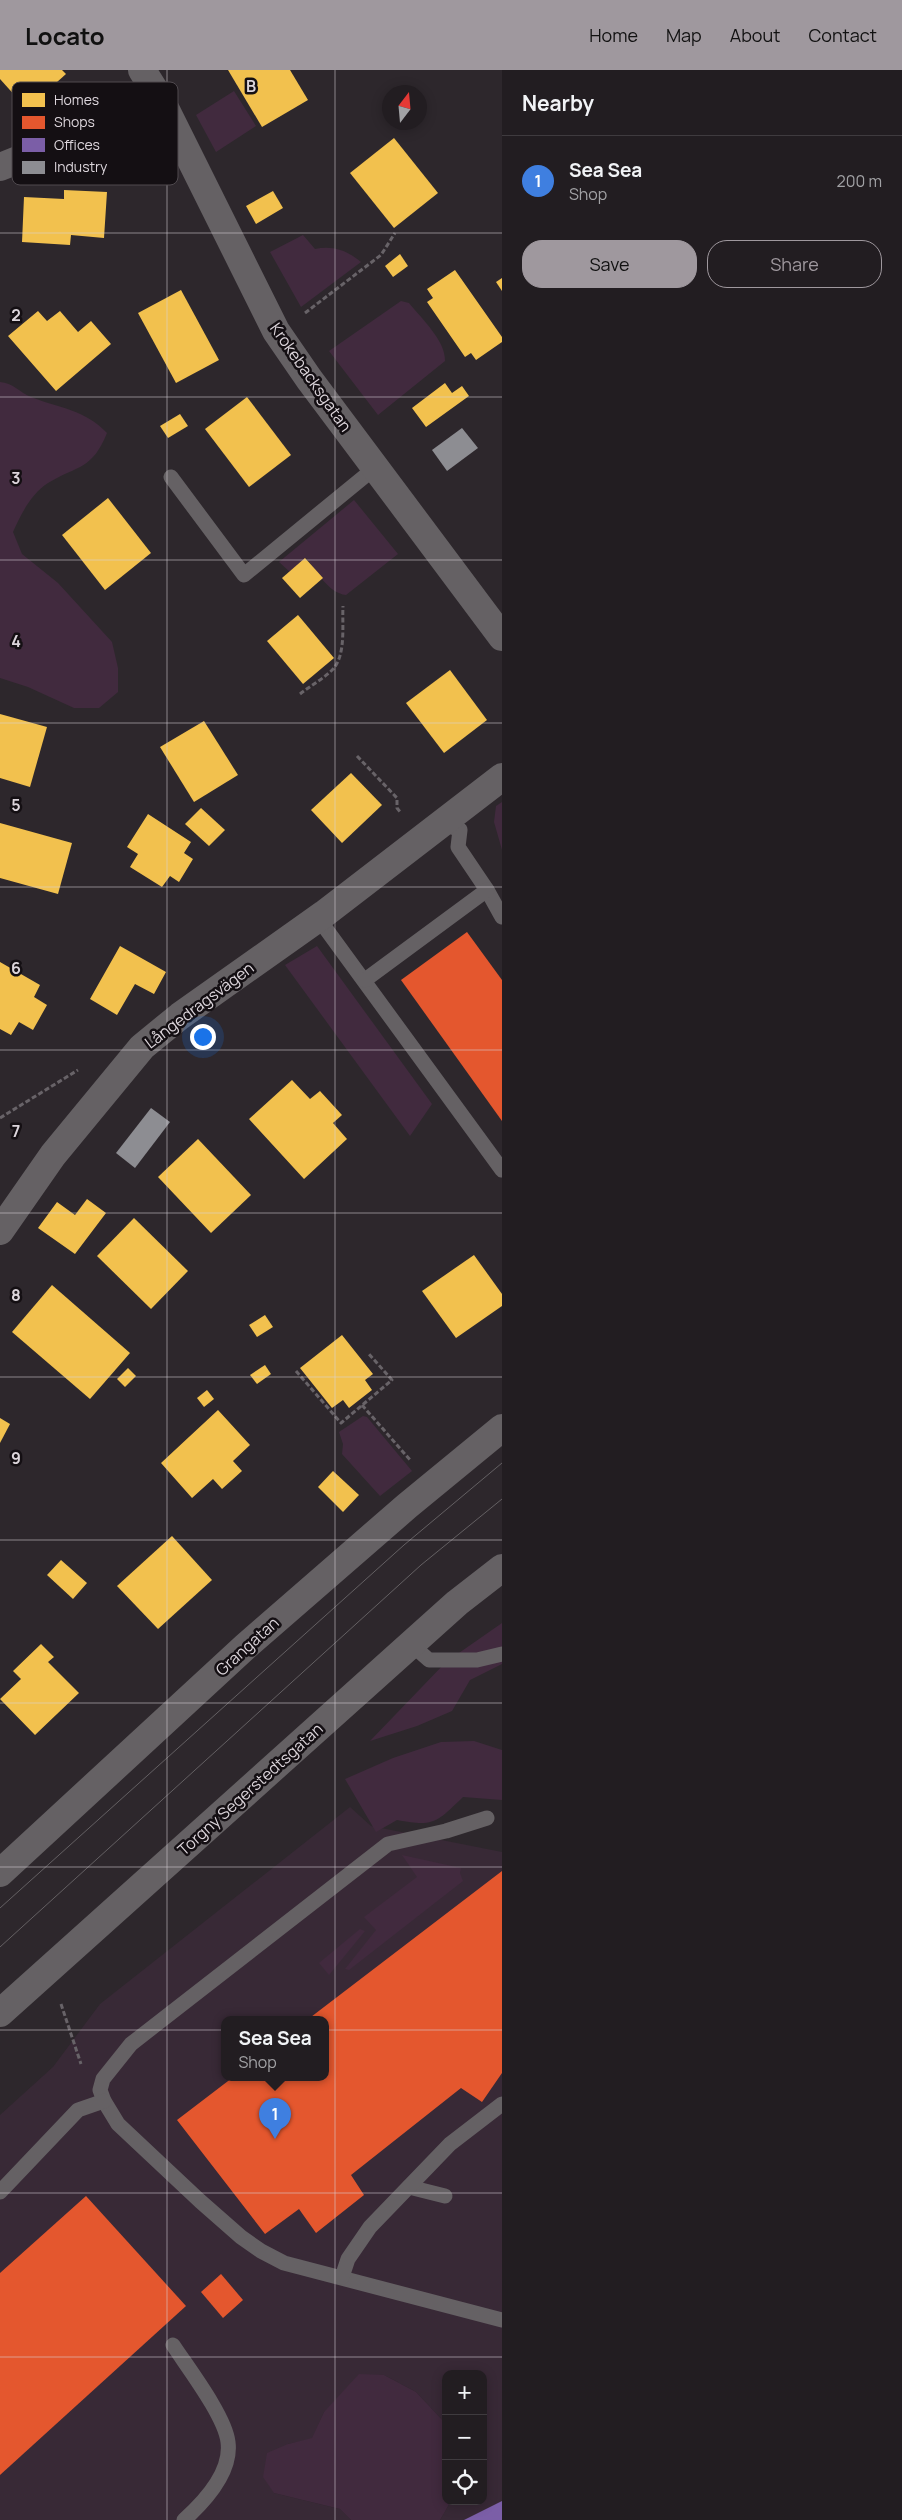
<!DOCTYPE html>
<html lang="en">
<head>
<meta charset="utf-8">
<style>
  :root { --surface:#221d21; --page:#2a262a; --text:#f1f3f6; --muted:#a2a2a5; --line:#3f3b3f; --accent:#9f989e }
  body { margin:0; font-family:Manrope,sans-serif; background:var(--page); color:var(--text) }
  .controls { position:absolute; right:15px; bottom:15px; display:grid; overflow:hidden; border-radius:10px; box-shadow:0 2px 12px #0003 }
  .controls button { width:45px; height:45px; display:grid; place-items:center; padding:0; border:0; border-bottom:1px solid var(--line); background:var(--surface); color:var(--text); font:25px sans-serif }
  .compass { position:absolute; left:382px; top:15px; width:45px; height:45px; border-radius:50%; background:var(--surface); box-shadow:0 2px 12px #0003; rotate:16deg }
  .you { position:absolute; left:202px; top:966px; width:18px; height:18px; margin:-12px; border:4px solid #fff; border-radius:50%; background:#1a73e8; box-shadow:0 0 0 8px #1a73e833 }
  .badge { display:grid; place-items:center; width:32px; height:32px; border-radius:50%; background:var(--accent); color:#fff; font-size:16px; font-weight:700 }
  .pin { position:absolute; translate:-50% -41px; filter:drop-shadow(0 1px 2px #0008) }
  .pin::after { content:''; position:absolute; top:26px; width:18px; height:15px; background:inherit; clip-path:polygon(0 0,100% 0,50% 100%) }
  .popup { position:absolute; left:221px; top:1946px; width:108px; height:65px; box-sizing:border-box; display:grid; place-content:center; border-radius:10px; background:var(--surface); filter:drop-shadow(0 1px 4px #0005); font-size:16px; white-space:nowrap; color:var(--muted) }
  .popup b { font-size:19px; color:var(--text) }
  .popup::after { content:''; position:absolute; left:50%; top:100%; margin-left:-10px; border:10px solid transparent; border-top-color:var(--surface) }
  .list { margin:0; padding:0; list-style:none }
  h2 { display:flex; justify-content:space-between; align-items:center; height:65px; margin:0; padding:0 20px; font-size:21px }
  h2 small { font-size:16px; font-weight:400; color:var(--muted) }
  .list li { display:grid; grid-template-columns:32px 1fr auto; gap:15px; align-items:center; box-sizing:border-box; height:90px; padding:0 20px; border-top:1px solid var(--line) }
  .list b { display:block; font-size:19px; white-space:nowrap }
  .list p { margin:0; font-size:16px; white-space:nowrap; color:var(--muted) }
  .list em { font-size:16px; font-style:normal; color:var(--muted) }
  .actions { display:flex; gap:10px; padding:15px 20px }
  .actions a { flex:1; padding:11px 0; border:1px solid var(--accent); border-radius:20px; text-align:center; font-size:18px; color:var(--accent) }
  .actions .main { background:var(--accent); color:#111 }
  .icon { flex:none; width:28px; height:28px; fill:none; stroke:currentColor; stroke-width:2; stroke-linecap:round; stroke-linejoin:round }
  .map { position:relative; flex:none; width:502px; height:2450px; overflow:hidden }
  header { display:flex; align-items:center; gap:30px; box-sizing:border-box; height:70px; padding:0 25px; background:var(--accent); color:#111 }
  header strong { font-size:24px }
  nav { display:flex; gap:28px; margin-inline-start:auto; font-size:18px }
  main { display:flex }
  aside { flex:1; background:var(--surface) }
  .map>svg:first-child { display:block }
</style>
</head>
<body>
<header>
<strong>Locato</strong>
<nav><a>Home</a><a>Map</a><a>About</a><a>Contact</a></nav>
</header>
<main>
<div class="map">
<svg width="502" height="2450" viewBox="0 0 502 2450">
  <rect width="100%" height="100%" fill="#2d272c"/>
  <!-- built -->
  <path fill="#382936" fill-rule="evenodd" d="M350,1737L371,1756L502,1782V2450H440L451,2431H483V2304H446V2354L416,2322L384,2305L342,2325L324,2342L312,2369L288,2374L274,2423L340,2439L351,2450H0V2045L53,1997L100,1934ZM225,1950H325V2008H225Z"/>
  <!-- green -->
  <g fill="#412a3e">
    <path d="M234,21L256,56L216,82L196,45Z"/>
    <path d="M303,165L315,179C333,175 348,181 361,192L301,237L270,182Z"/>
    <path d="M401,231L409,233C421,248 446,271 445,291L378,345L329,281Z"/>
    <path d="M0,312C13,313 19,322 31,327C61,339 84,339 107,363C92,400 78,395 48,413C31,424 21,444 13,462L22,484L58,513L112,572L118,598V622L99,638H74L28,617L0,608Z"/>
    <path d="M354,430L398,484L346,525C328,523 317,501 306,488L290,502L279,492Z"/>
    <path d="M502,732V780L494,752L496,736Z"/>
    <path d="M317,876L432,1034L410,1066L285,895Z"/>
    <path d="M363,1346L367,1347L412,1401L380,1426L342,1384L343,1374L339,1362Z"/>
    <path d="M502,1553V1594L470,1610L452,1641L417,1656L370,1671L446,1592Z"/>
    <path d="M474,1671L502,1680V1730L463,1727C436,1753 434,1757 397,1750L376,1762L345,1709L393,1688L441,1672Z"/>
    <path d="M402,1785L461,1798L460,1803L463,1811L349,1900L345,1899L376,1860L364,1847L417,1807Z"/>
    <path d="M360,1859L365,1861L329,1905L319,1893Z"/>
    <path d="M359,2304L384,2305L416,2322L446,2354V2431H451L440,2450H351L340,2439L274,2423L263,2407L267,2383L288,2374L312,2368L324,2342Z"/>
  </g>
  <!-- homes -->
  <g fill="#f2c14e">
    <path d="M0,0H62L66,4L27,39L0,9Z"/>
    <path d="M228,0H290L308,30L262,57Z"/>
    <path d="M394,68L438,123L394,158L350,103Z"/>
    <path d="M64,120L107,122L104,168L71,165L70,175L22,172L24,127L64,129Z"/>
    <path d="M273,121L283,138L256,154L246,136Z"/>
    <path d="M400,184L408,196L393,207L385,196Z"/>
    <path d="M455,200L502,267V272L476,290L471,283L465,287L427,232L433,228L427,219Z"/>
    <path d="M502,208V221L496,212Z"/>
    <path d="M181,220L219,290L176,313L138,243Z"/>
    <path d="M38,241L47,251L60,241L78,262L91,251L111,274L56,321L8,266Z"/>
    <path d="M445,313L452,323L462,316L469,326L426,357L412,338Z"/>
    <path d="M247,327L291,385L249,417L205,359Z"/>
    <path d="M180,344L188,356L168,368L160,356Z"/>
    <path d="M108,428L151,483L105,520L62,465Z"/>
    <path d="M305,488L323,508L300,528L282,508Z"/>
    <path d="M298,545L334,588L303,614L267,571Z"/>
    <path d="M450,600L487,650L444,683L406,633Z"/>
    <path d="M0,644L47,657L30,717L0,708Z"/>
    <path d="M204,651L238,705L194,732L160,677Z"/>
    <path d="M351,703L382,735L342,773L311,740Z"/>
    <path d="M201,738L225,760L209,776L185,754Z"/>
    <path d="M148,744L191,772L184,783L193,789L179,812L170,806L162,817L130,797L138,784L127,777Z"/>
    <path d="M0,753L72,773L58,824L0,808Z"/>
    <path d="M120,876L166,902L154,924L135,914L117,945L90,929Z"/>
    <path d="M0,892L40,915L34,927L47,935L33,960L19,952L11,965L0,959Z"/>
    <path d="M292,1010L310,1029L320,1021L342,1045L333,1053L347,1069L304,1109L249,1049Z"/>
    <path d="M198,1069L251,1125L211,1163L158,1107Z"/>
    <path d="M87,1129L106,1143L75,1184L38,1158L57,1132L75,1145Z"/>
    <path d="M134,1148L188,1201L151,1239L97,1186Z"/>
    <path d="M474,1185L502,1224V1236L456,1268L422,1221Z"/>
    <path d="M52,1215L130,1283L90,1329L12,1262Z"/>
    <path d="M265,1245L273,1257L257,1267L249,1255Z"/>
    <path d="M342,1265L373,1304L365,1310L372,1320L349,1338L343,1330L332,1338L300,1298Z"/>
    <path d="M265,1295L271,1304L257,1314L250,1305Z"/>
    <path d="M128,1298L136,1306L125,1317L117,1309Z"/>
    <path d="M207,1320L214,1329L204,1337L197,1328Z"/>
    <path d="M218,1340L250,1375L233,1391L242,1401L222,1419L213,1409L192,1428L161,1393Z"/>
    <path d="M0,1348L10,1354L0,1373Z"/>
    <path d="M333,1401L359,1425L343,1442L318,1417Z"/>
    <path d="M172,1466L212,1510L158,1559L117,1516Z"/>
    <path d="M61,1490L87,1513L73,1529L47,1505Z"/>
    <path d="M41,1574L54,1587L48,1592L79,1623L35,1665L0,1629L21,1609L13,1601Z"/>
  </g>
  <!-- shops -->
  <g fill="#e4572e">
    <path d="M467,862L502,910V1051L401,910Z"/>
    <path d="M502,1801V2003L482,2032L461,2018L351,2105L364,2125L316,2163L299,2139L265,2164L177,2050L232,2008H325V1950H307Z"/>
    <path d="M86,2126L186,2236L0,2405V2203Z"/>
    <path d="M221,2204L243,2230L223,2248L201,2222Z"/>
  </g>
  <!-- offices -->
  <path fill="#7b5ea7" d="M502,2431V2450H464Z"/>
  <!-- industry -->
  <g fill="#8d8d92">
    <path d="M462,358L478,378L447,401L432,380Z"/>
    <path d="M151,1038L170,1052L135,1098L116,1083Z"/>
  </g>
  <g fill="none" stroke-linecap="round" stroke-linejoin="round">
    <!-- path -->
    <g stroke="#686368" stroke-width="3" stroke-dasharray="5 2.5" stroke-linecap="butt">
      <path d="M305,243L381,185L395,163"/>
      <path d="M300,624C310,616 325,608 334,598C346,583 342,554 343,536"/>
      <path d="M357,686L397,728V738L401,743"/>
      <path d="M0,1048L78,1000"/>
      <path d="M296,1301L341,1353L392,1310L369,1284"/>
      <path d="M362,1335L411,1391"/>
      <path d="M61,1934L81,1994"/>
    </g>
    <!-- service -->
    <g stroke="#656164" stroke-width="15">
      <path d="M171,407L244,505L376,397"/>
      <path d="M442,753L460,760L458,777L487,820L502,847"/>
      <path d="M318,848L502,1100"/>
      <path d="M365,910L487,820"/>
      <path d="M412,1575L429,1590H477L502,1584"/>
      <path d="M487,1748L446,1761L388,1774L131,1974L103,2009L100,2020L104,2031L118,2054L200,2131L241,2167L261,2181L284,2193L502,2250"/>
      <path d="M409,2117L445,2126"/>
      <path d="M0,2122L78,2040L104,2031"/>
      <path d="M342,2207L348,2189L370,2157L450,2074L502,2034"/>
      <path d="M173,2275C188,2298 225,2346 228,2372C232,2402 204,2432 184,2450"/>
    </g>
    <!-- minor -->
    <g stroke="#656164" stroke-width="28">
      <path d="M0,97L162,32"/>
      <path d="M0,1161L53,1085L142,977L180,946L324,844L502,707"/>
      <path d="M0,1803L246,1576L407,1436L502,1358"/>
    </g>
    <!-- tertiary -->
    <g stroke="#656164" stroke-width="28">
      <path d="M142,0L162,32L276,261L309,309L502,567"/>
      <path d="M0,1943L457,1533L502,1498"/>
    </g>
    <!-- tram -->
    <g stroke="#646063" stroke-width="1">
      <path d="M0,1838L404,1475L502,1393"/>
      <path d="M0,1877L421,1495L502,1429"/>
    </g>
  </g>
  <!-- grid -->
  <path fill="none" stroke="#dcd5db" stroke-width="1" stroke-opacity="0.55" d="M167,0V2450M335,0V2450M0,163H502M0,327H502M0,490H502M0,653H502M0,817H502M0,980H502M0,1143H502M0,1307H502M0,1470H502M0,1633H502M0,1797H502M0,1960H502M0,2123H502M0,2287H502"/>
  <g text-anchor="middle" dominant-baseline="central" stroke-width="5" stroke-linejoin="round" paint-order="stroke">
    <!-- street labels -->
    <g font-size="16" fill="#dcd5db" stroke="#140f13">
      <text transform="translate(311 307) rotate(55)">Krokebacksgatan</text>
      <text transform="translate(199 935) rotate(-37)">Långedragsvägen</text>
      <text transform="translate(247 1576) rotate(-42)">Grangatan</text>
      <text transform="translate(250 1719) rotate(-42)">Torgny Segerstedtsgatan</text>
    </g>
  </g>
  <!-- legend -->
  <rect x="12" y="12" width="166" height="103" rx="8" fill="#140f13" stroke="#504a4f" stroke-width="1"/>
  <rect x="22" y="23" width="23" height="14" fill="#f2c14e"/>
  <rect x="22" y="46" width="23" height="13" fill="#e4572e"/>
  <rect x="22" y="68" width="23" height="14" fill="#7b5ea7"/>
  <rect x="22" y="91" width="23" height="13" fill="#8d8d92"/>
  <g font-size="14" fill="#dcd5db">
    <text x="54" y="35">Homes</text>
    <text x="54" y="57">Shops</text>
    <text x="54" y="80">Offices</text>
    <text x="54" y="102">Industry</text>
  </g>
  <g font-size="16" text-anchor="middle" font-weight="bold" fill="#dcd5db" stroke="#140f13" stroke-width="5" stroke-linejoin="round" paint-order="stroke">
    <text x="251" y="22">B</text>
    <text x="16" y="251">2</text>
    <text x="16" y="414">3</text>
    <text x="16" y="577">4</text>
    <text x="16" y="741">5</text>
    <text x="16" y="904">6</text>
    <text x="16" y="1067">7</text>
    <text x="16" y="1231">8</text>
    <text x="16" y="1394">9</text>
  </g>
</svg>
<div class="controls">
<button>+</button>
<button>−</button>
<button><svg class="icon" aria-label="locate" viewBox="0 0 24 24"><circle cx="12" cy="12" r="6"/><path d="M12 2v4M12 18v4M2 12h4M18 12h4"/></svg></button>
</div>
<svg class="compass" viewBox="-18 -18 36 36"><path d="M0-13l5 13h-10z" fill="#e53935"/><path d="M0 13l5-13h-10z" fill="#a2a2a5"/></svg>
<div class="you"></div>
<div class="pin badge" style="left:275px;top:2069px;background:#3f7fe0">1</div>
<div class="popup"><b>Sea Sea</b>Shop</div>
</div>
<aside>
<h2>Nearby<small></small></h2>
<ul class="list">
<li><span class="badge" style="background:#3f7fe0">1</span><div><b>Sea Sea</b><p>Shop</p></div><em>200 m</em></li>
</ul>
<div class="actions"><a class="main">Save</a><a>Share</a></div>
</aside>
</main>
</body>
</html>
